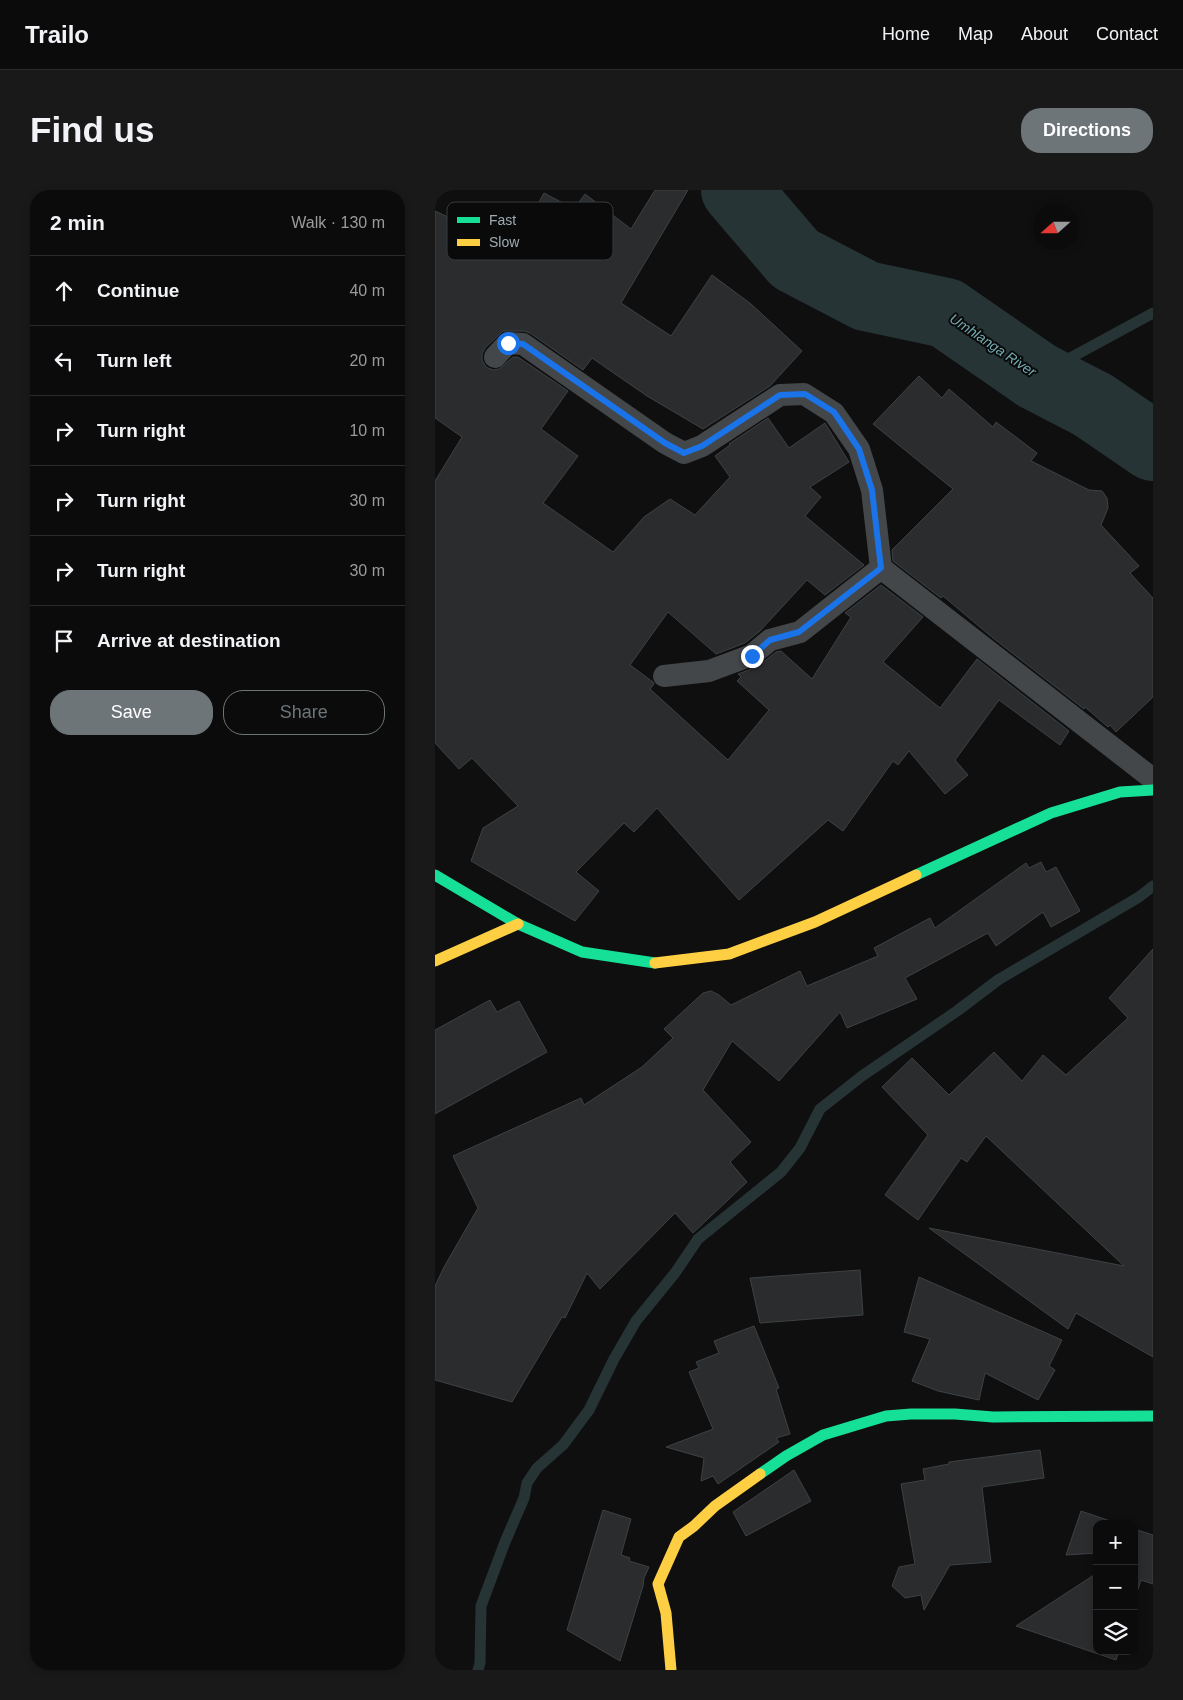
<!DOCTYPE html>
<html lang="en">
<head>
<meta charset="utf-8">
<style>
  :root { --surface:#0b0b0c; --page:#19191a; --text:#f1f3f6; --muted:#9a9b9d; --line:#2b2b2d; --accent:#6d7579 }
  body { margin:0; font-family:Helvetica,sans-serif; background:var(--page); color:var(--text) }
  .controls { position:absolute; right:15px; bottom:15px; display:grid; overflow:hidden; border-radius:10px; box-shadow:0 2px 8px #0003 }
  .controls button { width:45px; height:45px; display:grid; place-items:center; padding:0; border:0; border-bottom:1px solid var(--line); background:var(--surface); color:var(--text); font:25px sans-serif }
  .compass { position:absolute; left:598px; top:15px; width:45px; height:45px; border-radius:50%; background:var(--surface); box-shadow:0 2px 8px #0003; rotate:249deg }
  .stop { position:absolute; width:15px; height:15px; margin:-11px; border:4px solid #1a73e8; border-radius:50%; background:#fff }
  .stop.end { background:#1a73e8; border-color:#fff; box-shadow:0 1px 5px #0008 }
  .list { margin:0; padding:0; list-style:none }
  h2 { display:flex; justify-content:space-between; align-items:center; height:65px; margin:0; padding:0 20px; font-size:21px }
  h2 small { font-size:16px; font-weight:400; color:var(--muted) }
  .list li { display:grid; grid-template-columns:32px 1fr auto; gap:15px; align-items:center; box-sizing:border-box; height:70px; padding:0 20px; border-top:1px solid var(--line) }
  .list b { display:block; font-size:19px; white-space:nowrap }
  .list em { font-size:16px; font-style:normal; color:var(--muted) }
  .actions { display:flex; gap:10px; padding:15px 20px }
  .actions a { flex:1; padding:11px 0; border:1px solid var(--accent); border-radius:20px; text-align:center; font-size:18px; color:var(--accent) }
  .actions .main { background:var(--accent); color:#fff }
  .icon { flex:none; width:28px; height:28px; fill:none; stroke:currentColor; stroke-width:2; stroke-linecap:round; stroke-linejoin:round }
  .map { position:relative; flex:none; width:718px; height:1480px; overflow:hidden; border-radius:20px }
  header { display:flex; align-items:center; gap:30px; box-sizing:border-box; height:70px; padding:0 25px; background:var(--surface); border-bottom:1px solid var(--line) }
  header strong { font-size:24px }
  nav { display:flex; gap:28px; margin-inline-start:auto; font-size:18px }
  .intro { display:flex; align-items:center; justify-content:space-between; box-sizing:border-box; height:120px; padding:0 30px }
  h1 { margin:0; font-size:35px }
  .button { padding:12px 22px; border-radius:20px; background:var(--accent); color:#fff; font-size:18px; font-weight:700 }
  main { display:flex; gap:30px; padding:0 30px }
  aside { flex:1; background:var(--surface); border-radius:20px; box-shadow:0 2px 8px #0003 }
  .map>svg:first-child { display:block }
</style>
</head>
<body>
<header>
<strong>Trailo</strong>
<nav><a>Home</a><a>Map</a><a>About</a><a>Contact</a></nav>
</header>
<div class="intro"><h1>Find us</h1><a class="button">Directions</a></div>
<main>
<aside>
<h2>2 min<small>Walk · 130 m</small></h2>
<ul class="list">
<li><svg class="icon" aria-label="ahead" viewBox="0 0 24 24"><path d="M12 20V5M6 11l6-6 6 6"/></svg><div><b>Continue</b></div><em>40 m</em></li>
<li><svg class="icon" aria-label="left" viewBox="0 0 24 24"><path d="M17 20v-9H6M10 6l-5 5 5 5"/></svg><div><b>Turn left</b></div><em>20 m</em></li>
<li><svg class="icon" aria-label="right" viewBox="0 0 24 24"><path d="M7 20v-9h11M14 6l5 5-5 5"/></svg><div><b>Turn right</b></div><em>10 m</em></li>
<li><svg class="icon" aria-label="right" viewBox="0 0 24 24"><path d="M7 20v-9h11M14 6l5 5-5 5"/></svg><div><b>Turn right</b></div><em>30 m</em></li>
<li><svg class="icon" aria-label="right" viewBox="0 0 24 24"><path d="M7 20v-9h11M14 6l5 5-5 5"/></svg><div><b>Turn right</b></div><em>30 m</em></li>
<li><svg class="icon" aria-label="arrive" viewBox="0 0 24 24"><path d="M6 21V4h12l-3 4 3 4H6"/></svg><div><b>Arrive at destination</b></div></li>
</ul>
<div class="actions"><a class="main">Save</a><a>Share</a></div>
</aside>
<div class="map">
<svg width="718" height="1480" viewBox="0 0 718 1480">
  <rect width="100%" height="100%" fill="#0f0f10"/>
  <g fill="none" stroke-linecap="round" stroke-linejoin="round">
    <!-- stream -->
    <g stroke="#263435" stroke-width="11">
      <path d="M602,186L718,123"/>
      <path d="M43,1480L45,1473L46,1416L70,1352L89,1308L92,1293L102,1278L128,1255L154,1220L179,1169L201,1131L240,1083L263,1049L346,982L365,958L385,919L427,886L522,821L563,790L704,707L718,696"/>
    </g>
    <!-- river -->
    <path stroke="#263435" stroke-width="70" d="M301,0L360,69L431,106L511,123L602,186L658,215L718,256"/>
  </g>
  <!-- building -->
  <g fill="#2b2c2e" stroke="#3e4244">
    <path d="M220,0H253L186,113L236,146L277,85L316,114L367,161L335,196L268,239L212,206L157,168L148,180L95,143L89,141H68L50,158L47,164V170L51,177L58,180L64,179L78,167H83L133,201L106,239L143,266L108,313L178,362L209,327L235,309L260,325L295,287L280,266L295,255L294,254L333,228L354,258L390,233L414,272L375,297L386,307L370,326L429,375L390,405L372,390L325,441L310,453L281,464L233,422L195,475L218,492L219,494L215,499L293,570L334,520L302,491L306,487L303,484L322,477L341,462L346,461L377,489L416,427L410,423L446,395L488,427L448,472L505,518L542,469L634,541L625,555L564,510L520,570L533,585L510,604L474,561L463,575L458,571L408,641L393,630L304,710L222,618L199,642L189,633L141,682L164,701L140,731L36,671L48,638L83,616L37,568L24,579L0,553V291L27,247L0,228V21L15,28L20,13L90,38L109,3L139,19L150,4L196,39Z"/>
    <path d="M484,186L507,208L514,199L558,237L561,232L602,263L596,271L654,300L667,301L672,308L673,318L666,335L704,376L695,383L718,408V507L681,542L675,535L673,537L650,517L649,519L558,448L508,406L506,408L458,371L457,360L518,299L438,234Z"/>
    <path d="M606,672L611,682L621,677L645,721L616,737L608,722L561,756L553,743L470,788L482,809L412,838L405,822L344,891L297,851L268,900L316,952L295,972L312,992L258,1043L240,1023L165,1099L152,1083L130,1128L127,1127L77,1212L0,1190V1096L9,1077L43,1018L18,966L146,908L149,915L207,877L238,848L229,839L268,803L276,801L284,805L296,815L365,781L372,796L443,766L439,758L495,728L500,738L591,673L594,678Z"/>
    <path d="M718,759V1167L641,1123L633,1139L494,1038L689,1076L551,946L532,972L526,968L483,1030L450,1005L493,945L447,897L477,868L514,905L559,862L587,891L608,865L631,885L693,828L674,808Z"/>
    <path d="M55,810L62,822L84,811L112,862L0,924V840Z"/>
    <path d="M425,1080L428,1125L325,1133L315,1088Z"/>
    <path d="M484,1087L627,1150L614,1176L620,1180L603,1210L550,1183L544,1210L503,1201L477,1191L495,1149L469,1142Z"/>
    <path d="M319,1136L344,1198L341,1199L355,1244L341,1248L344,1252L283,1294L278,1286L266,1291L269,1268L231,1257L278,1239L254,1182L264,1178L261,1172L284,1163L279,1151Z"/>
    <path d="M605,1260L609,1288L547,1297L556,1372L515,1375L489,1420L486,1405L470,1408L457,1396L464,1377L480,1374L466,1294L490,1290L488,1279L514,1274V1272Z"/>
    <path d="M359,1280L376,1311L311,1346L298,1322Z"/>
    <path d="M168,1320L196,1329L186,1365L195,1368L194,1371L214,1377L209,1388L208,1396L185,1471L132,1440Z"/>
    <path d="M646,1321L684,1334H662V1363L631,1365Z"/>
    <path d="M699,1339L718,1345V1394L706,1390L699,1411Z"/>
    <path d="M662,1383V1461H684L681,1470L581,1436Z"/>
  </g>
  <g fill="none" stroke-linecap="round" stroke-linejoin="round">
    <!-- lane -->
    <g stroke="#444749" stroke-width="22">
      <path d="M60,167L73,153L88,154L230,253L249,263L267,256L345,205L369,204L399,223L424,259L437,300L446,378"/>
      <path d="M229,486L274,481L317,465L335,450L365,442L446,378L718,589"/>
    </g>
    <!-- fast -->
    <g stroke="#16e098" stroke-width="11">
      <path d="M0,685L83,734L147,762L220,773"/>
      <path d="M481,685L616,623L685,602L718,600"/>
      <path d="M325,1284L351,1266L388,1245L451,1226L476,1224H520L558,1227L718,1226"/>
    </g>
    <!-- slow -->
    <g stroke="#ffcf43" stroke-width="11">
      <path d="M0,771L83,734"/>
      <path d="M220,773L294,764L380,732L481,685"/>
      <path d="M236,1480L231,1423L223,1394L244,1347L259,1336L280,1316L325,1284"/>
    </g>
  </g>
  <g fill="none" stroke-linecap="round" stroke-linejoin="round">
    <!-- route -->
    <path stroke="#1a73e8" stroke-width="6" d="M73,153L88,154L230,253L249,263L267,256L345,205L370,204L399,222L424,259L437,300L446,378L364,442L335,450L317,466"/>
  </g>
  <g text-anchor="middle" dominant-baseline="central" stroke-width="4" stroke-linejoin="round" paint-order="stroke">
    <!-- water labels -->
    <g font-size="14" font-style="italic" fill="#73abb0" stroke="#0a0a0b">
      <text transform="translate(558 155) rotate(34)">Umhlanga River</text>
    </g>
  </g>
  <!-- legend -->
  <rect x="12" y="12" width="166" height="58" rx="8" fill="#0a0a0b" stroke="#373b3d" stroke-width="1"/>
  <rect x="22" y="27" width="23" height="6" fill="#16e098"/>
  <rect x="22" y="49" width="23" height="7" fill="#ffcf43"/>
  <g font-size="14" fill="#9facb2">
    <text x="54" y="35">Fast</text>
    <text x="54" y="57">Slow</text>
  </g>
</svg>
<div class="controls">
<button>+</button>
<button>−</button>
<button><svg class="icon" aria-label="layers" viewBox="0 0 24 24"><path d="M12 4l9 5-9 5-9-5zM3 14l9 5 9-5"/></svg></button>
</div>
<svg class="compass" viewBox="-18 -18 36 36"><path d="M0-13l5 13h-10z" fill="#e53935"/><path d="M0 13l5-13h-10z" fill="#9a9b9d"/></svg>
<div class="stop" style="left:73px;top:153px"></div>
<div class="stop end" style="left:317px;top:466px"></div>
</div>
</main>
</body>
</html>
